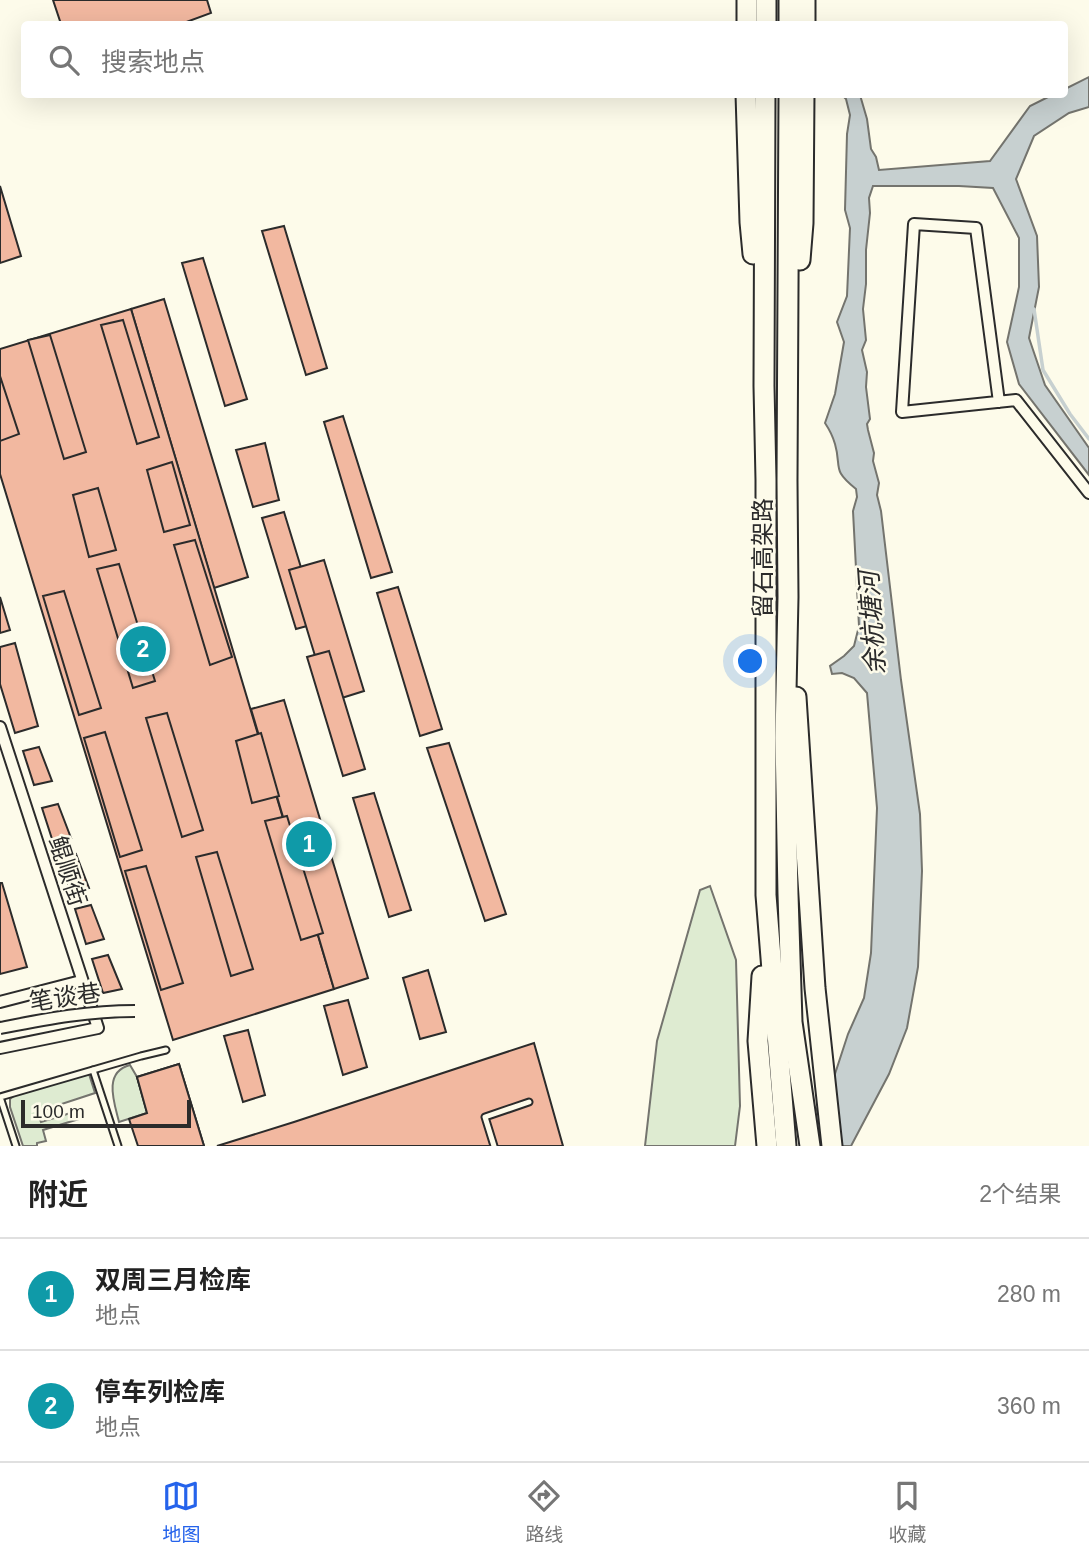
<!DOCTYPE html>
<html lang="zh">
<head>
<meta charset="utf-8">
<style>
  :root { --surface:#fff; --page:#f2f2f2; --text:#222; --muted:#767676; --line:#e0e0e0; --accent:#2563eb }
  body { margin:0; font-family:Arial,"Noto Sans SC",sans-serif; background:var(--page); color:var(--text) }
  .scale { position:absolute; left:21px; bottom:18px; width:170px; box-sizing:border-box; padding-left:7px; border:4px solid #2b2b2b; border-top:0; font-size:19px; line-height:24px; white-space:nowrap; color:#2b2b2b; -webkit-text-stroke:5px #fdfbea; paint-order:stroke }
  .you { position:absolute; left:751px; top:662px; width:24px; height:24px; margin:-18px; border:5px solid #fff; border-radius:50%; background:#1a73e8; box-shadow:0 0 0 10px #1a73e833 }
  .badge { display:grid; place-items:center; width:46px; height:46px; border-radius:50%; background:var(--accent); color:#fff; font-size:23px; font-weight:700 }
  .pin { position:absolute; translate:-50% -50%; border:4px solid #fff; box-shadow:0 2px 7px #0006 }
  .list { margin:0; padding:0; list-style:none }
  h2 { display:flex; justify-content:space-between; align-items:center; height:91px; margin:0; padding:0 28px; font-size:30px }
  h2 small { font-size:23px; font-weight:400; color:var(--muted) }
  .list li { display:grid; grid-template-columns:46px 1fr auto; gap:21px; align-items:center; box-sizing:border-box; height:112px; padding:0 28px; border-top:2px solid var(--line) }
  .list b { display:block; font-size:26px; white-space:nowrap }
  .list p { margin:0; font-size:23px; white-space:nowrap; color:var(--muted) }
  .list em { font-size:23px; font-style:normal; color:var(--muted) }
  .icon { flex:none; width:38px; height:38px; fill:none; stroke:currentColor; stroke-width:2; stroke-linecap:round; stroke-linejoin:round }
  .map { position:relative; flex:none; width:1089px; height:1146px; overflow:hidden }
  .search { position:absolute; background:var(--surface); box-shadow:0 7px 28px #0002; left:21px; right:21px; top:21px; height:77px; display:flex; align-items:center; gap:18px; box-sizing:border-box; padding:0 24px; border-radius:7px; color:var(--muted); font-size:26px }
  .sheet { height:315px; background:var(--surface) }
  nav { display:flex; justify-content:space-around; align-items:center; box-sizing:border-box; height:98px; border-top:2px solid var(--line); background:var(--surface); font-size:19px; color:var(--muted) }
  nav a { display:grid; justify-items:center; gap:4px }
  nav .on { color:var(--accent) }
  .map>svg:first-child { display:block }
</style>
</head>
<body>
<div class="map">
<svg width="1089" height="1146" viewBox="0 0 1089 1146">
  <rect width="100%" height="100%" fill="#fdfbea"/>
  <!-- green -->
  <g fill="#deebd1" stroke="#74746e" stroke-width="2">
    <path d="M710,886L736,960L740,1106L735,1146H645L657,1041L700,890Z"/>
    <path d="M130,1065L137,1077L147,1113L119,1122C114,1102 103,1072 130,1065Z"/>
    <path d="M89,1074L95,1093L37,1112L41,1122L77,1111L79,1119L43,1130L46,1141L37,1143V1146H23L10,1107V1099L15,1095Z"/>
  </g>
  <!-- water -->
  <path fill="#c7d0d0" stroke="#74746e" stroke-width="2" d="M1089,77V107L1069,113L1034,136L1016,179L1037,236L1039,287L1029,338L1045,385L1089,448V475L1019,384L1007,342L1019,287V238L993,188L959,186H873L869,198L870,213L866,250V284L863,309L866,340L862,350L867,372L866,387L870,419L867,424L868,430L874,453L873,461L879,483L877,495L881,511L901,680L920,814L922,871L918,967L907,1028L889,1074L851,1146H815L811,1119L832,1083L848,1034L864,998L871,953L877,808L867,693L854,678L842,673L832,674L830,666L844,656L854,646L859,626L853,511L857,497L856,489C831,469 842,468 835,444C833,437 829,429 825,423L835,394L844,342L837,322L847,296L850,228L845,210L847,134L850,115L846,99L842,95H860L867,119L871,149L876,157L879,170L990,161L1030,106L1052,95L1064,94L1065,89Z"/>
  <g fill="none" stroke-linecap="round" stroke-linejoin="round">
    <!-- stream -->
    <path stroke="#c7d0d0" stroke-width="3.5" d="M1034,309L1043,370L1070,414L1089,439"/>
  </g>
  <!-- building -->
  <g fill="#f2b8a0" stroke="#2b2b2b" stroke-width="2">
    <path d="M53,0H207L211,13L181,24H61Z"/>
    <path d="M0,186L21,256L0,263Z"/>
    <path d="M284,226L327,368L306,375L262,231Z"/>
    <path d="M203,258L247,399L225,406L182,263Z"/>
    <path d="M164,299L248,577L214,588L131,309Z"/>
    <path d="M131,309L334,989L173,1040L0,474V349Z"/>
    <path d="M123,320L159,437L137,444L101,325Z"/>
    <path d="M50,335L86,452L64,459L28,340Z"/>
    <path d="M0,376L19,434L0,441Z"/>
    <path d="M343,416L392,572L371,578L324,422Z"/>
    <path d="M265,443L279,500L253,507L236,450Z"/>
    <path d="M172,462L190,525L164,532L147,470Z"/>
    <path d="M98,488L116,550L89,557L73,495Z"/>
    <path d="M284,512L318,623L296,629L262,518Z"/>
    <path d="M195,540L232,657L210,665L174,545Z"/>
    <path d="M324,560L364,691L329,702L289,570Z"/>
    <path d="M119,564L155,681L133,688L97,569Z"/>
    <path d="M398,587L442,729L420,736L377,593Z"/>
    <path d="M64,591L101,708L79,715L43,596Z"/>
    <path d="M0,597L10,630L0,633Z"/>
    <path d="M15,643L38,726L15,733L0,684V647Z"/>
    <path d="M329,651L365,769L343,776L307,657Z"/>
    <path d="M284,700L368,978L334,989L251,709Z"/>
    <path d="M167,713L203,830L182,837L146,718Z"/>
    <path d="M105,732L142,850L120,857L84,738Z"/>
    <path d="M261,733L279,796L252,803L236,741Z"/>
    <path d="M449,743L506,914L485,921L427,748Z"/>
    <path d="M39,747L52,781L34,785L23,751Z"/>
    <path d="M374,793L411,910L389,917L353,798Z"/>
    <path d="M58,804L71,838L53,842L42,808Z"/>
    <path d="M287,816L323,933L301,940L265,821Z"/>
    <path d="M217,852L253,969L231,976L196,857Z"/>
    <path d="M76,854L89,888L71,893L60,859Z"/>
    <path d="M146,866L183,983L161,990L125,871Z"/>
    <path d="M0,883H2L27,967L0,974Z"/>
    <path d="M91,905L104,939L86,944L75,909Z"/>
    <path d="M108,955L122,989L103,993L92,959Z"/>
    <path d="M428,970L446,1032L420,1039L403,978Z"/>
    <path d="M348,1000L367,1067L343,1075L324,1006Z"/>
    <path d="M248,1030L265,1095L243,1102L224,1036Z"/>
    <path d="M534,1043L563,1146H217L294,1122Z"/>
    <path d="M179,1064L204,1146H157L137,1077Z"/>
    <path d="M179,1064L204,1146H138L129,1119L147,1113L137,1077Z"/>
  </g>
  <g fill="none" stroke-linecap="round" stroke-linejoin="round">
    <defs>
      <g id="lane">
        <path d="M93,1070L118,1146"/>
        <path d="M16,1146L0,1097L141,1056L166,1050"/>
        <path d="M494,1146L485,1117L529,1102"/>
      </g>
      <g id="street">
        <path d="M999,402L976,228L914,224L902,412L1016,400L1089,493"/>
        <path d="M0,727L98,1028L0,1048"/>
        <path d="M0,1002L81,981"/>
      </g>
      <g id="highway">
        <path d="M747,24V0"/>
        <path d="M766,24V0"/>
        <path d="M789,24V0"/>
        <path d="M805,24V0"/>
        <path d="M746,94L750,222L753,254"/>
        <path d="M765,94L764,386L766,480V895L786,1146"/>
        <path d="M789,94L787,481L788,597L785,738L788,894L792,1022L810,1146"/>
        <path d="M800,260L803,223L804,94"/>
        <path d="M796,697L815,988L832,1146"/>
        <path d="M762,976L758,1041L767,1146"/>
      </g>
    </defs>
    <!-- lane casing -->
    <use href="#lane" stroke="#2b2b2b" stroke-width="9"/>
    <!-- street casing -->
    <use href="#street" stroke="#2b2b2b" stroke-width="14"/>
    <!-- highway casing -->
    <use href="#highway" stroke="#2b2b2b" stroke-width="23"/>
    <!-- lane -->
    <use href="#lane" stroke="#fdfbea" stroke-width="5"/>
    <!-- street -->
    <use href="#street" stroke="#fdfbea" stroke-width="10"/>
    <!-- highway -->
    <use href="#highway" stroke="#fdfbea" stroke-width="19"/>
    <defs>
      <path id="street-bridge" d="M0,1028C47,1019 87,1011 135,1011"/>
    </defs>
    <!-- street-bridge casing -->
    <use href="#street-bridge" stroke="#2b2b2b" stroke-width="14" stroke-linecap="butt"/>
    <!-- street-bridge -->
    <use href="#street-bridge" stroke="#fdfbea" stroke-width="10"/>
  </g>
  <g text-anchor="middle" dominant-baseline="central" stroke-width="5" stroke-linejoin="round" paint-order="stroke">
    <!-- street labels -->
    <g font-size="24" fill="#2b2b2b" stroke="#fdfbea">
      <text transform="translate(762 558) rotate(-90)">留石高架路</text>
      <text transform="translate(68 871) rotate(72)">鲲顺街</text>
      <text transform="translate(65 997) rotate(-8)">笔谈巷</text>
    </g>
    <!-- water labels -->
    <g font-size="26" font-style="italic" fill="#2b2b2b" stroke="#fdfbea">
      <text transform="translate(872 623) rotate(-94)">余杭塘河</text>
    </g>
  </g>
</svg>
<div class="scale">100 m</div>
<div class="you"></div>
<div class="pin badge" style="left:309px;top:844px;background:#0f9aa8">1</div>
<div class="pin badge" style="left:143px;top:649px;background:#0f9aa8">2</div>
<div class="search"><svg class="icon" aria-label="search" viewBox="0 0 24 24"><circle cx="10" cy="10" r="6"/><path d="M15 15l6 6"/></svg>搜索地点</div>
</div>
<section class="sheet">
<h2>附近<small>2个结果</small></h2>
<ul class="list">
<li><span class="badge" style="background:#0f9aa8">1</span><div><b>双周三月检库</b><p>地点</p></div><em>280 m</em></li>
<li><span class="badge" style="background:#0f9aa8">2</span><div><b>停车列检库</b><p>地点</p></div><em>360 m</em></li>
</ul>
</section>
<nav>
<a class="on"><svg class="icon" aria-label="map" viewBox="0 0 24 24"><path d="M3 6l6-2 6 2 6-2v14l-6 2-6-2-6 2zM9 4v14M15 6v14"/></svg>地图</a>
<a><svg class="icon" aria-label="directions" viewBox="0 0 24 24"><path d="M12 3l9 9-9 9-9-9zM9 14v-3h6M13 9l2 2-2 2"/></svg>路线</a>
<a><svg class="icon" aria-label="saved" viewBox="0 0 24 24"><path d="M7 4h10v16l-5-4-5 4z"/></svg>收藏</a>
</nav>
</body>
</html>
